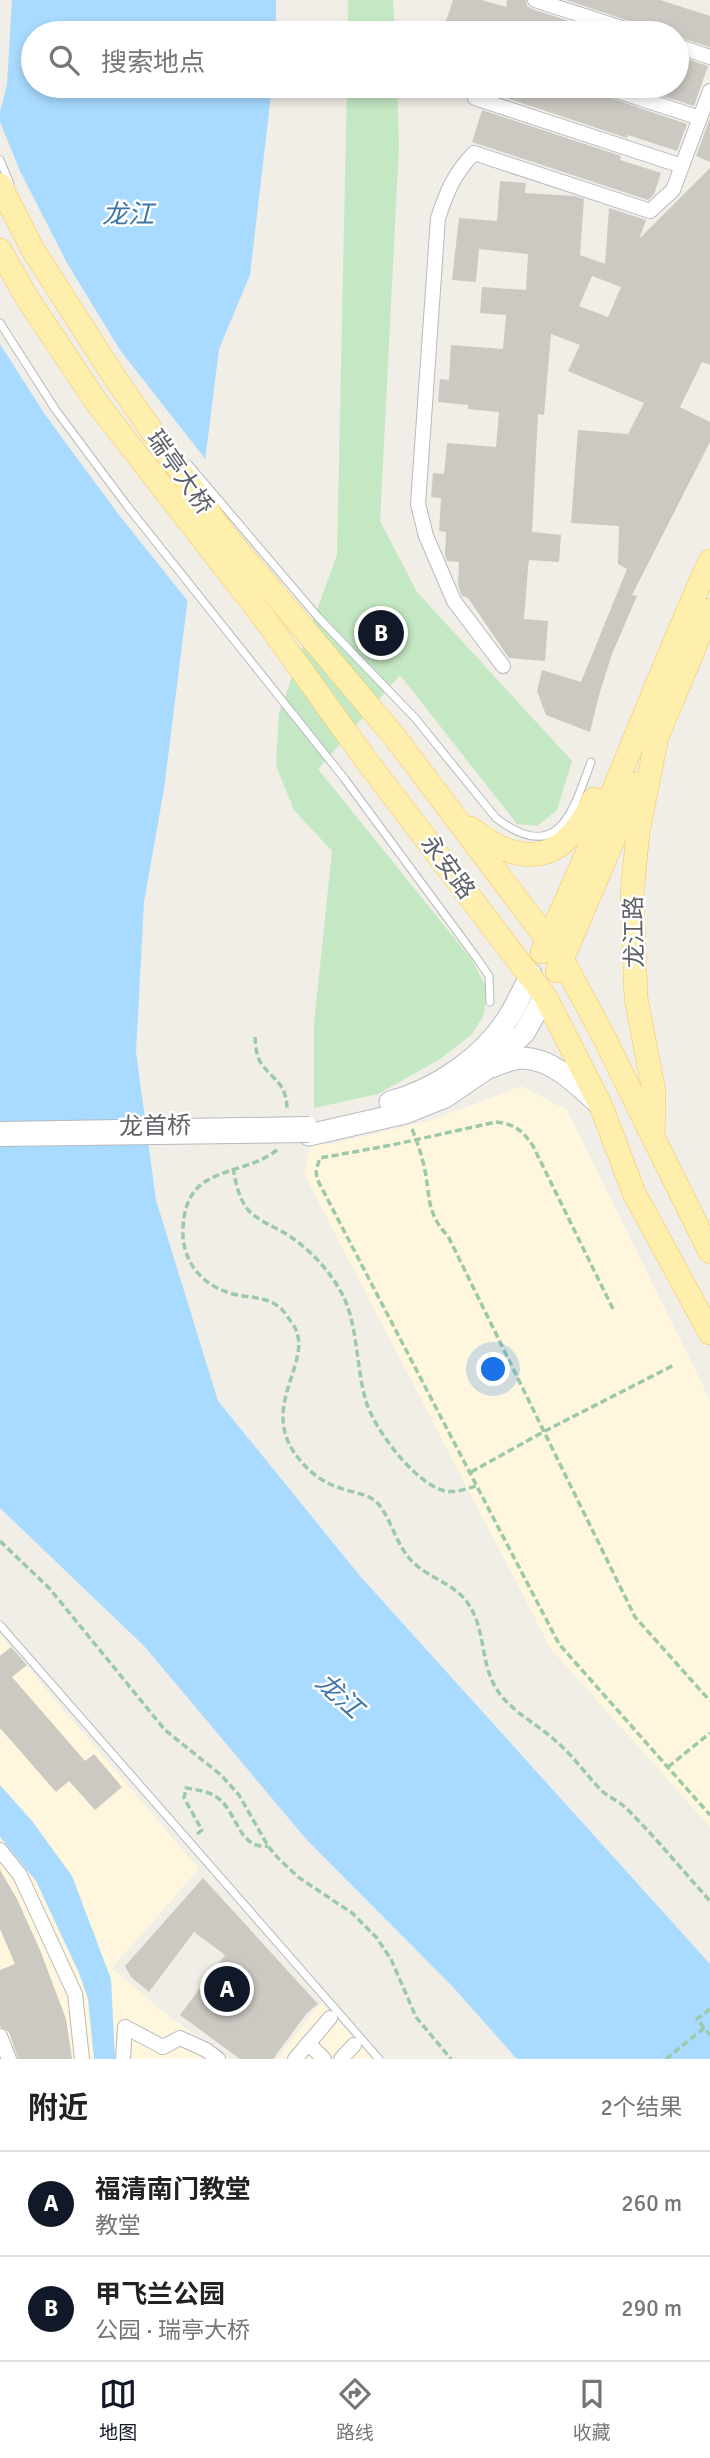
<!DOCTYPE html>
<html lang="zh">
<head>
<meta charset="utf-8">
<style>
  :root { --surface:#fff; --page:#f2f2f2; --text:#222; --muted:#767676; --line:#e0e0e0; --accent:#111827 }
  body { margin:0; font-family:Signika,"Noto Sans SC",sans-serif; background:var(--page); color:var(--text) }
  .you { position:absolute; left:494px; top:1370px; width:24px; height:24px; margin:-18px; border:5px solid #fff; border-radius:50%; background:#1a73e8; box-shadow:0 0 0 10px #1a73e833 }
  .badge { display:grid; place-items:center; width:46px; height:46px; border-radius:50%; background:var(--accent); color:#fff; font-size:23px; font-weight:700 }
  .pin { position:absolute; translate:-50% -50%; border:4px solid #fff; box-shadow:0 2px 7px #0006 }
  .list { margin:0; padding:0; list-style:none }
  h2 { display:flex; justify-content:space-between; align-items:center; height:91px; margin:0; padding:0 28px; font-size:30px }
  h2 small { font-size:23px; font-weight:400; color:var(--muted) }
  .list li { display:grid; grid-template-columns:46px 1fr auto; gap:21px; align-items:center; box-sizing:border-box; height:105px; padding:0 28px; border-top:2px solid var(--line) }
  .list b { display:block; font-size:26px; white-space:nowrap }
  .list p { margin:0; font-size:23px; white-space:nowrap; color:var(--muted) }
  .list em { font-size:23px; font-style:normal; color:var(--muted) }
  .icon { flex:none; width:38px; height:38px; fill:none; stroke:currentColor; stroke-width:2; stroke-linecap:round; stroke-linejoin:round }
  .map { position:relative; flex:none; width:710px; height:2059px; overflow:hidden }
  .search { position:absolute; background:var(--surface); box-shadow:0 4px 10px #0003; left:21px; right:21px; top:21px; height:77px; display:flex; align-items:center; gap:18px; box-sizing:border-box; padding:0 24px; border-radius:38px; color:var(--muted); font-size:26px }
  .sheet { height:301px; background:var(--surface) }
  nav { display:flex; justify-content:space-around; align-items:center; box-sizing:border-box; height:98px; border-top:2px solid var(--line); background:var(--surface); font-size:19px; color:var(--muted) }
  nav a { display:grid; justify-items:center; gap:4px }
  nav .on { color:var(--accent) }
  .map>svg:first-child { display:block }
</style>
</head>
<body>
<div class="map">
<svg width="710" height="2059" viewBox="0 0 710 2059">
  <rect width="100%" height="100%" fill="#f0eee6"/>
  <!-- commercial -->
  <g fill="#fef6dd">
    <path d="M522,1086L567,1110L710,1400V1827L551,1649L304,1174L311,1144H331L428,1121Z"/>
    <path d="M0,1635L199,1869L112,1968L167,2015L229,2059H0Z"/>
    <path d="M321,2002L373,2059H277Z"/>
  </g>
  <!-- green -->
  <g fill="#c4e8c3">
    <path d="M348,0H393L395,33H348Z"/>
    <path d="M347,86H397L399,147L380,521L417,592L572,761L557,810L537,826L517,824L400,675L318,769L472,960L486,986V1001L483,1017L471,1035L440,1059L378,1094L314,1108V1024L332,851L294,810L276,766L279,713L337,555Z"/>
  </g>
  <!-- water -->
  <g fill="#a8dbff">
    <path d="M12,0H276V33H33V86H272L250,275L219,349L164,789L144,902L136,1052L156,1200L218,1401L360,1576L710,1964V2059H517L453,1987L306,1839L145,1647L0,1508V112L7,85Z"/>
    <path d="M0,1785L32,1821L72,1876L111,1979L115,2059H94L88,1999L79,1973L36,1881L0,1837Z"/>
  </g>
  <!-- pier -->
  <path fill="#f0eee6" d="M0,122L20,171L67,263L120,350L210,465L191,605L119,515L46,416L0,344Z"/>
  <!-- building -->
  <g fill="#ccc9c3" fill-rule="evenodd">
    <path d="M453,0H482L506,7L507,0H526L527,6L532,9L606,33H487L446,21Z"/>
    <path d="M566,0H660L710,16V47L677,37V33H665Z"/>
    <path d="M677,56L708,66L694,106L632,86H677Z"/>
    <path d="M490,86H575L687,124L677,151L628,135L627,138L488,92Z"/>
    <path d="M482,110L621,156L620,160L661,173L654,194L648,200L472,142Z"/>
    <path d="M710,118V162L696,156Z"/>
    <path d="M710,168V365L702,362L680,407L710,422V442L632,595L637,596L612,654L599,695L590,732L546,715L537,691L542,670L581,682L627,569L618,564L619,526L571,523L578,430L628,434L644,403L568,371L580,345L551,334L544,415L538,414L532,532L561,535L559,562L529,560L528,568L524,619L548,621L545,661L509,658L468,598L462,596L458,585L459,562L447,561L445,555L446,532L439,531L441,498L431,497L433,473L444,474L447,443L496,447L499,412L468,409V405L438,402L440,379L449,380L451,345L503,349L506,315L480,313L482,287L526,290L528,254L479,249L476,282L452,280L459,218L497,221L500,181L526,183L525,193L575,196L584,199L580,255L605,264L609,208L646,220L639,239ZM592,276L621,287L608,317L579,306Z"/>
    <path d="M11,1647L27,1665L12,1677L85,1761L94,1754L122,1787L95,1810L69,1781L56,1792L0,1728V1656Z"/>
    <path d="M0,1870L17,1899L40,1950L66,2019L72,2059H18L9,2032L0,2027V1970L15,1964L0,1929Z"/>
    <path d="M203,1878L318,2004L307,2013L273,2059H240L180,2015L225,1955L194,1932L149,1992L131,1977L125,1966Z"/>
  </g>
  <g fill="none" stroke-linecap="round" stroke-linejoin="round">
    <defs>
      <g id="lane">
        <path d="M0,160L10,184"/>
        <path d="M0,323L55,409L128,507L344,778L476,957L489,976L490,1002"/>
        <path d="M189,465L318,617L415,718L496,818C559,866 573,811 591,762"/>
        <path d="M0,1625L379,2059"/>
      </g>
      <g id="street">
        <path d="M535,0L637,33"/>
        <path d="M677,46L710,57"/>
        <path d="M602,86L700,118"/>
        <path d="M475,98L682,166"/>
        <path d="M503,666L454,601L426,536L418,504L438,218C447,191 454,174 474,153L650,211L673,190L710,91"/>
        <path d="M0,1850L20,1875L75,1994L82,2059"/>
        <path d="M0,2036L9,2059"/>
        <path d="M308,2043L324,2059"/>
        <path d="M123,2059L125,2027L163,2047L180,2038L206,2050L218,2059"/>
        <path d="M295,2059L330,2018"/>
        <path d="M341,2059L354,2045"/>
      </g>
      <g id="secondary">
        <path d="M491,1067C501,1063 513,1058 523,1058C553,1059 578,1085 598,1103"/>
        <path d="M390,1102C435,1090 483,1058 508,1018C517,1004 524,988 531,974"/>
        <path d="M309,1135L405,1113L445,1097L486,1069L524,1033L545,996"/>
      </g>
      <g id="primary">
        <path d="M0,185L33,250L115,378L224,534L394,736L562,959L605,1039L653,1137"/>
        <path d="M0,250L27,298L97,403L264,618L366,760L545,996L601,1106L634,1193L710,1333"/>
        <path d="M710,610L657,737L638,832L632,894L636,998L654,1092L653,1137L710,1252"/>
        <path d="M470,828C480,834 491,844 502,848C549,868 576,838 594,799"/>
        <path d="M542,952C604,825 651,690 710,561"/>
        <path d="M557,971L637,784"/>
      </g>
    </defs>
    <!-- lane casing -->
    <use href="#lane" stroke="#b7b9bd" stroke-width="9"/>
    <!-- street casing -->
    <use href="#street" stroke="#b7b9bd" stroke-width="16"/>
    <!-- secondary casing -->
    <use href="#secondary" stroke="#b8bbc0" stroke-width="23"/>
    <!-- primary casing -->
    <use href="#primary" stroke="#f3c55d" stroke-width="24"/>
    <!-- path -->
    <g stroke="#9cc9a8" stroke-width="3.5" stroke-dasharray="7 3.5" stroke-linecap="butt">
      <path d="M255,1037C256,1047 256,1058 263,1066C277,1083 287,1085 287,1111"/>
      <path d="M412,1129C417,1141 421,1153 424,1166C431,1196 425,1212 448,1236L635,1617L710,1701"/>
      <path d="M277,1150C239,1179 186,1163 183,1228C181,1261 202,1286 233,1294C249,1298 265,1296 279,1307C284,1310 288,1318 292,1323C318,1358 258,1404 296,1455C306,1469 320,1481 337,1487C351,1493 371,1493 380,1506C394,1525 397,1549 416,1565C431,1578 455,1585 467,1602C490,1634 476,1674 509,1704C524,1719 544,1729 559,1744C575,1758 587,1776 602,1791C610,1798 621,1802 628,1810C657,1839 683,1871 710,1901"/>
      <path d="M233,1168C236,1184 239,1200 250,1212C262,1223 278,1228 291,1237C312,1252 329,1270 341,1292C358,1321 356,1369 366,1401C374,1429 415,1484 445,1491C455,1493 466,1489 476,1486"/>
      <path d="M613,1309L533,1146C523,1131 515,1124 496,1122L392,1145L320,1158L316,1170L317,1179L559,1644L710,1815"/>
      <path d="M471,1472L545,1431L674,1365"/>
      <path d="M0,1541L50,1589L165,1730L221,1775L239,1795L268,1846L277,1857L298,1877L352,1913L376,1937L391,1959L416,2017L451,2059"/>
      <path d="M668,1767L710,1733"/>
      <path d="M197,1834L202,1830L184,1798L186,1788C197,1790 209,1791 218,1798C238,1813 238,1849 268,1846"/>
      <path d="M710,2009L697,2019L710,2035"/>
      <path d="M666,2059L704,2028"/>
    </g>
    <!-- lane -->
    <use href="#lane" stroke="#fff" stroke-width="7"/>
    <!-- street -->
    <use href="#street" stroke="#fff" stroke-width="14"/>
    <!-- secondary -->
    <use href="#secondary" stroke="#fff" stroke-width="21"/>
    <!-- primary -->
    <use href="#primary" stroke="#ffefad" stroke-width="23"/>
    <defs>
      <g id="street-bridge">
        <path d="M0,1129L309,1124"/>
        <path d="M0,1139L309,1135"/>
      </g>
    </defs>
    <!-- street-bridge casing -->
    <use href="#street-bridge" stroke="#b7b9bd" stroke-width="16" stroke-linecap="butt"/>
    <!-- street-bridge -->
    <use href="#street-bridge" stroke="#fff" stroke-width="14"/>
  </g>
  <g text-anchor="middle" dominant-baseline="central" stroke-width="5" stroke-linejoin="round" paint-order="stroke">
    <!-- street labels -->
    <g font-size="24" fill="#5e6267" stroke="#fff">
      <text transform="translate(180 472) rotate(55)">瑞亭大桥</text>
      <text transform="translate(448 867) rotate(53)">永安路</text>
      <text transform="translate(634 932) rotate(-91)">龙江路</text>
      <text transform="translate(155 1126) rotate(-1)">龙首桥</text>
    </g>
    <!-- water labels -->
    <g font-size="26" font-style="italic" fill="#3f76aa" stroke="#fff">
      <text x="128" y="215">龙江</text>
      <text transform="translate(339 1696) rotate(42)">龙江</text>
    </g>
  </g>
</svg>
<div class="you"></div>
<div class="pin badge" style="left:227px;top:1989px">A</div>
<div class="pin badge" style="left:381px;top:633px">B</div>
<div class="search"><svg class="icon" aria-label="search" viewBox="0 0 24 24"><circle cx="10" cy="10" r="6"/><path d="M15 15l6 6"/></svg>搜索地点</div>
</div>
<section class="sheet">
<h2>附近<small>2个结果</small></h2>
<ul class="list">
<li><span class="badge">A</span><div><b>福清南门教堂</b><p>教堂</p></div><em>260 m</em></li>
<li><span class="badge">B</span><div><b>甲飞兰公园</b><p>公园 · 瑞亭大桥</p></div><em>290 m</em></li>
</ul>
</section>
<nav>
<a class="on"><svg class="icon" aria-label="map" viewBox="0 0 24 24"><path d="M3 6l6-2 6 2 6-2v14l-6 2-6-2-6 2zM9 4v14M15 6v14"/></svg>地图</a>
<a><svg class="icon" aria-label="directions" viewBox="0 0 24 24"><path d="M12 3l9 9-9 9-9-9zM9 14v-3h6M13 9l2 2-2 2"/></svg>路线</a>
<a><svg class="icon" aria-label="saved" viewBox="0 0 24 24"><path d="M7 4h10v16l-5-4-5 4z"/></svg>收藏</a>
</nav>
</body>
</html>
